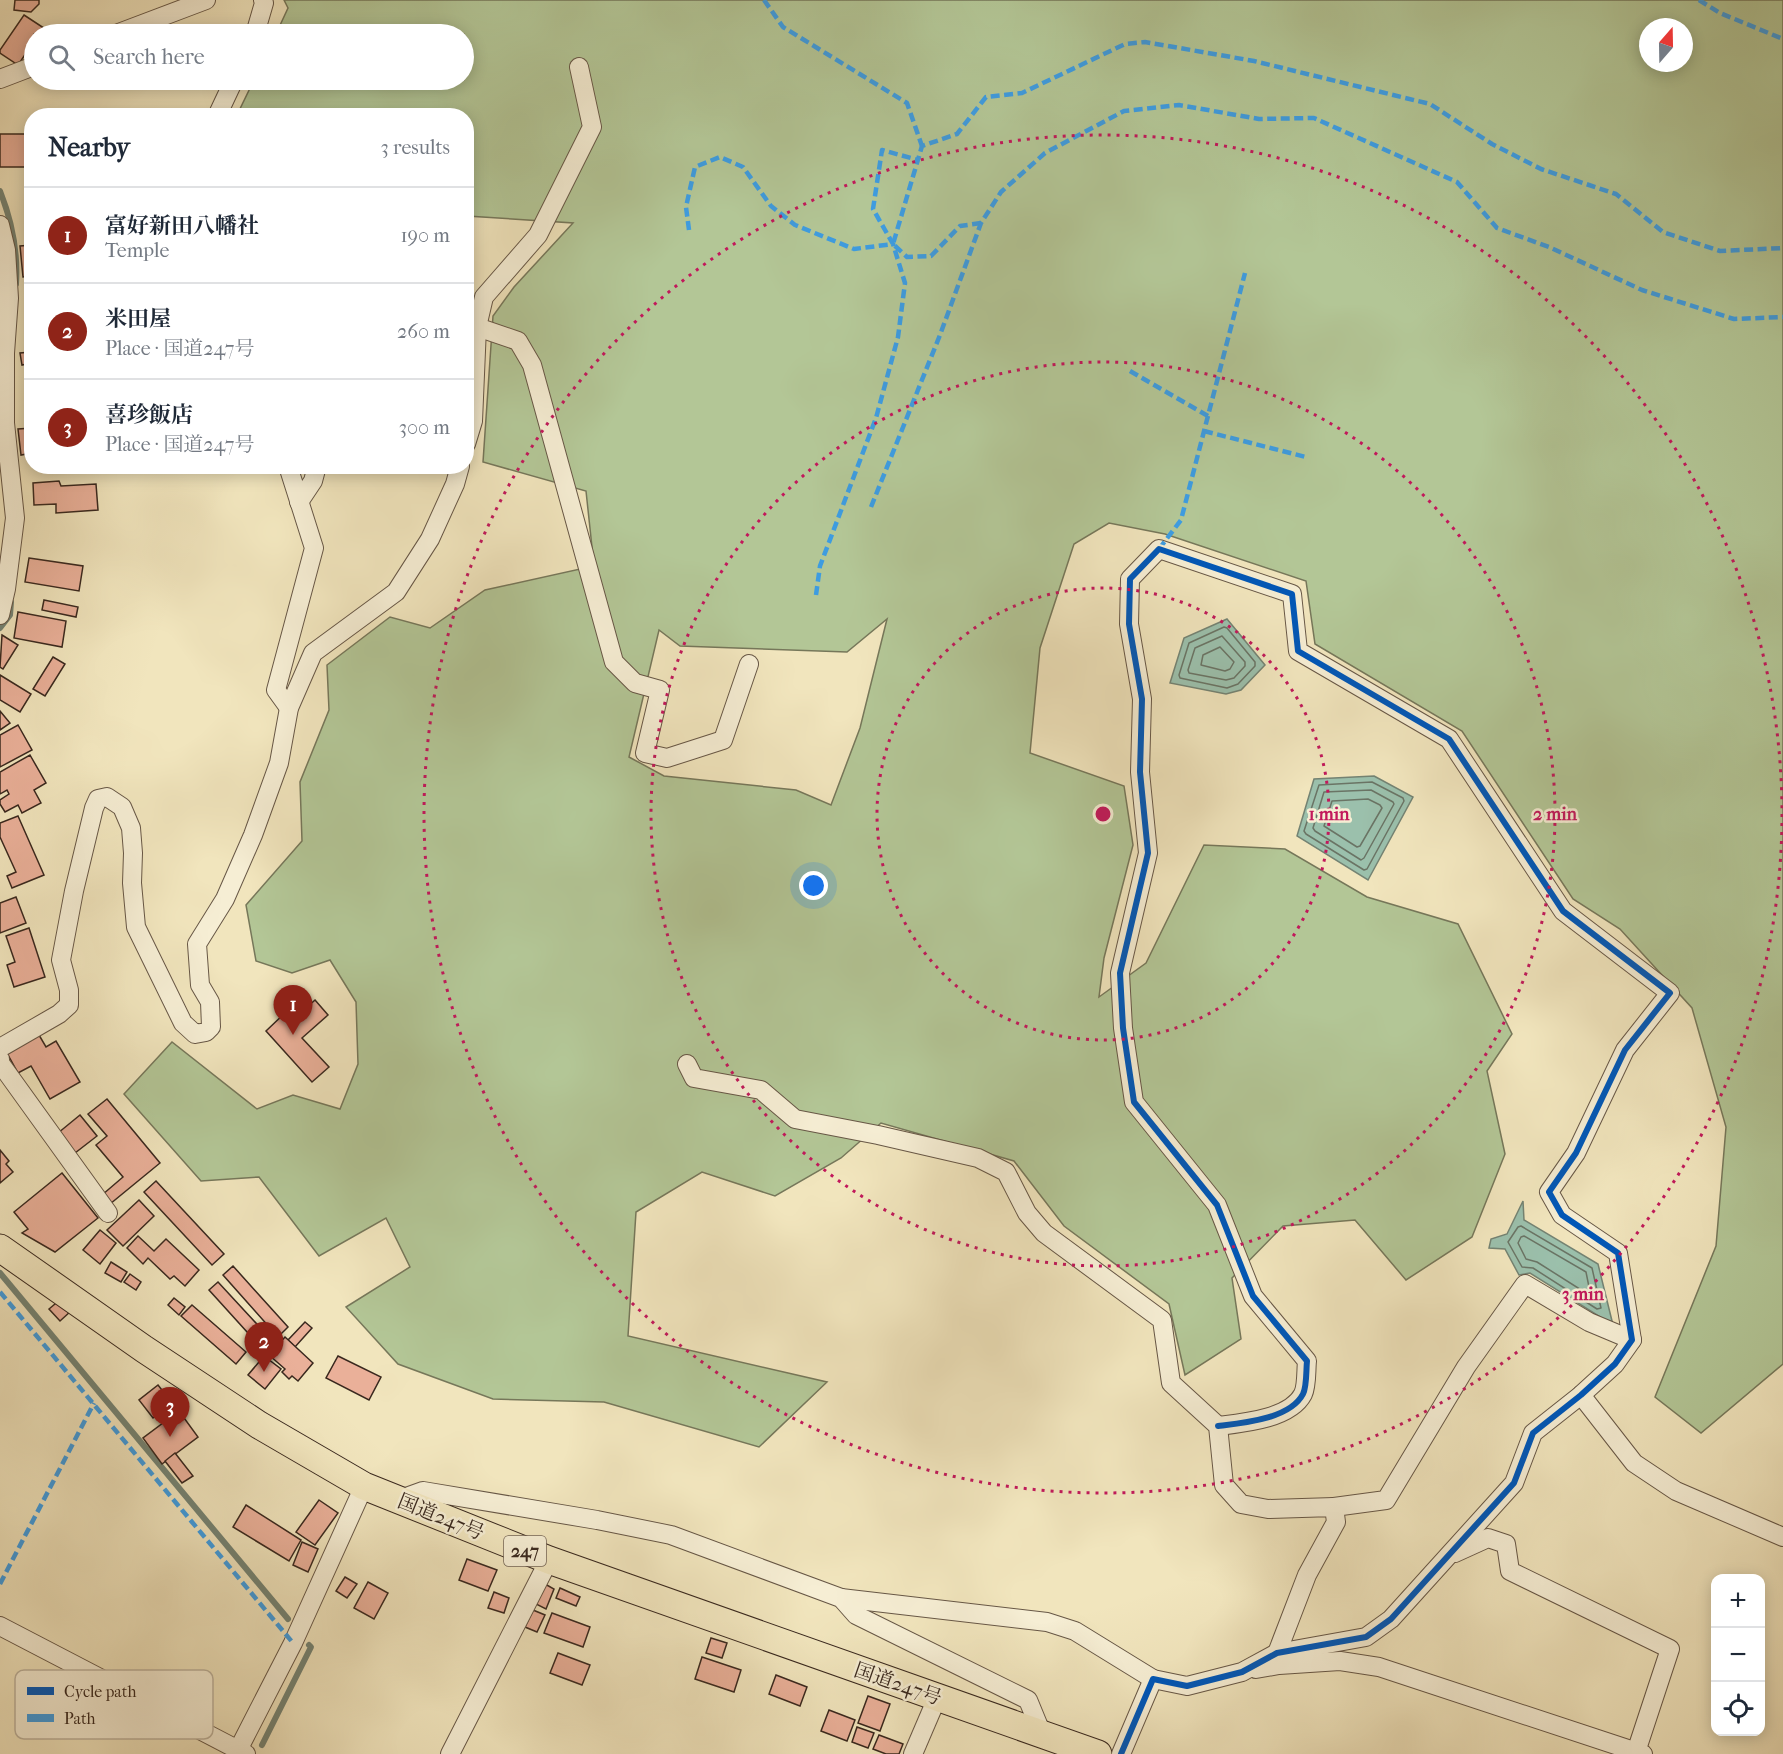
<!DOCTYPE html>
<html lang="en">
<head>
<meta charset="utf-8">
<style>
  :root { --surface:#fff; --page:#f2f2f3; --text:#1f2937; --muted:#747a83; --line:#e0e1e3; --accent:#8f2418 }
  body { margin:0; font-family:"IM FELL French Canon","Noto Serif JP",serif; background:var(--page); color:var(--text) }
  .controls { position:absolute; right:18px; bottom:18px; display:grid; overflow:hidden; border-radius:12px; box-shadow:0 3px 15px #0003 }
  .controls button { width:54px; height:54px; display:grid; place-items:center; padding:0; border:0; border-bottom:2px solid var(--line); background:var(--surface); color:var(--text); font:30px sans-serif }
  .compass { position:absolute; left:1639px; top:18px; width:54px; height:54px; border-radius:50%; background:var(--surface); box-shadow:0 3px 15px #0003; rotate:20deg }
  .you { position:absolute; left:814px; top:886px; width:21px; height:21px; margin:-15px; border:4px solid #fff; border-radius:50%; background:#1a73e8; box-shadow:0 0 0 9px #1a73e833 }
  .badge { display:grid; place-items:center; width:39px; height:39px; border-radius:50%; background:var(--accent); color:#fff; font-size:20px; font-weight:700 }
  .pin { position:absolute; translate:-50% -50px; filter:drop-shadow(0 2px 3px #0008) }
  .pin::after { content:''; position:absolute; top:32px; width:21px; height:18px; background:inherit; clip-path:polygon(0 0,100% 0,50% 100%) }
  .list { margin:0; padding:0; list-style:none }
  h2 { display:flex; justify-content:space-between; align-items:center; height:78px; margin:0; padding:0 24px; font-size:26px }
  h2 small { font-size:20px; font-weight:400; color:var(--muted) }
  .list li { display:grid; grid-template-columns:39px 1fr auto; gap:18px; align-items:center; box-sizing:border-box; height:96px; padding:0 24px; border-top:2px solid var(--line) }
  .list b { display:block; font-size:22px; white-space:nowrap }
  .list p { margin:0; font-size:20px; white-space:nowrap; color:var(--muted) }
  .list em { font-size:20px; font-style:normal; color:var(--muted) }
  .icon { flex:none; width:33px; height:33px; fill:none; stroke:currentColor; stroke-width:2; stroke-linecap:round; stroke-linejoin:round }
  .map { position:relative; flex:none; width:1783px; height:1754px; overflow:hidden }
  .search { position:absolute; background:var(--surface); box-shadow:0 3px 15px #0003; left:24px; top:24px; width:450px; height:66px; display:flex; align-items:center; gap:15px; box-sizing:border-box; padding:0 21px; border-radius:33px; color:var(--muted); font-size:22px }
  .panel { position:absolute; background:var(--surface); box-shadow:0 3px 15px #0003; left:24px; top:108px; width:450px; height:366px; border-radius:24px }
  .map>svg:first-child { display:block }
</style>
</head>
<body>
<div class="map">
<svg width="1783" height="1754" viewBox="0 0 1783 1754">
  <rect width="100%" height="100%" fill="#f1e5bd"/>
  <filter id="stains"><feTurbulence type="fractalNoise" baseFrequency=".00333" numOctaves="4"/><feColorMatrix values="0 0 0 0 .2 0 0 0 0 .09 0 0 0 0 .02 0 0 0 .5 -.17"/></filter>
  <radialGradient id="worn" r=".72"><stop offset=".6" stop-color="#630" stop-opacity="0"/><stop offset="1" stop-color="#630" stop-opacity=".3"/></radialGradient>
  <!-- green -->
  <path fill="#b3c696" stroke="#76775a" stroke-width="1.5" fill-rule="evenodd" d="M284,0H1783V1364L1701,1433L1655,1397L1716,1246L1726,1127L1692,1008L1620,929L1573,899L1462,731L1315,644L1306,581L1165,534L1109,523L1074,544L1040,648L1030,753L1124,786L1133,845L1104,958L1099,997L1146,963L1204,845L1285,849L1367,897L1458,924L1512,1034L1487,1071L1505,1154L1472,1237L1406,1280L1355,1220L1283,1226L1232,1278L1241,1339L1185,1375L1169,1304L1064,1226L1014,1161L881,1123L841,1158L775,1196L702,1172L636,1212L628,1336L827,1382L759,1447L604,1402L493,1399L398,1364L346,1307L410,1267L386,1218L319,1256L259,1177L201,1181L124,1094L172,1042L257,1109L293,1095L340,1109L358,1064L356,1002L330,960L292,973L256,961L246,905L302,841L300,782L329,710L327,665L390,617L430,628L485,590L594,566L586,491L483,462L493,316L514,287L573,223L467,216L466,116L237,115L254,80H464V34H276L288,8ZM1648,27H1684V63H1648ZM887,619L860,728L831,805L796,790L664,776L629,757L659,630L680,646L847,652Z"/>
  <!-- water -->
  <g fill="#9bc0ac" stroke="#748373" stroke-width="1.5">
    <path d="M1227,619L1265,665L1241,690L1226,694L1170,683L1184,638Z"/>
    <path d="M1374,776L1413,797L1368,880L1297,836L1314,779Z"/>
    <path d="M1523,1201L1524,1220L1598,1264L1613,1325L1530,1273L1519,1275L1505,1249L1489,1248L1491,1239L1507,1234Z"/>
  </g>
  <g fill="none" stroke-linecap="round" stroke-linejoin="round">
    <!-- shore -->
    <g stroke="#6a7465" stroke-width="1.5">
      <path d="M1224,627L1227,628L1255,662V666L1238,684L1227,688L1180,678L1179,675L1189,643Z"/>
      <path d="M1222,636L1245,662V666L1234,678L1226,680L1189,673L1188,670L1195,648Z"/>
      <path d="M1220,647L1234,662L1230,669L1225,671L1201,665L1203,655Z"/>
      <path d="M1372,782L1403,798L1404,801L1367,869L1364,870L1306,834L1304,831L1319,785Z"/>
      <path d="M1371,790L1393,802L1394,804L1364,858L1361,860L1315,831L1313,828L1324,792Z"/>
      <path d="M1368,799L1380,805L1382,808L1360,846L1357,847L1324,826L1332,801Z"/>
      <path d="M1521,1226L1592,1268L1601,1308L1597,1309L1533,1268L1522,1267L1508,1242L1518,1227Z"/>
      <path d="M1524,1236L1586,1272L1590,1292L1586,1293L1537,1262L1526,1259L1518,1243L1521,1237Z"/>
    </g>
    <!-- stream -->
    <g stroke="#748373" stroke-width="6">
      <path d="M0,191C12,221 18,252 16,284"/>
      <path d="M0,628L10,615L11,602"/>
      <path d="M0,1273L288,1619"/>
      <path d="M262,1745L311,1647L309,1645"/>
    </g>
  </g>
  <!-- building -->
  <g fill="#eab099" stroke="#39281e" stroke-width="1.5">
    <path d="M15,0H39V4L31,12L14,10Z"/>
    <path d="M24,15L53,34H34V47L31,46L18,65L0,53V50Z"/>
    <rect x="0" y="134" width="32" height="33"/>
    <path d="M32,245V276L23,277L20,246Z"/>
    <path d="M31,352L32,363L22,365L20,353Z"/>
    <path d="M32,428V453L21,455L18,429Z"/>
    <path d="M59,481L61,486L96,484L98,510L56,513V504L34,505L33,483Z"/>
    <path d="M29,558L83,566L79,591L25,582Z"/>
    <path d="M44,600L78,607L76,617L42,610Z"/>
    <path d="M18,612L66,621L62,647L14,638Z"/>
    <path d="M2,635L18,645L3,669L0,667Z"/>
    <path d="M53,657L65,664L45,696L33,689Z"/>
    <path d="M0,675L31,694L20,712L0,700Z"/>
    <path d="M0,711L10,723L0,730Z"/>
    <path d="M18,725L32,750L0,767V735Z"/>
    <path d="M30,755L46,783L34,790L41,803L22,813L18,805L5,812L0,804V800L9,794L7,790L0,794V772Z"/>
    <path d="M18,816L44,875L12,888L7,876L16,872L0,837V823Z"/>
    <path d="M16,897L26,923L0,933V903Z"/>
    <path d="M29,928L45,977L14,987L7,965L15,962L6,936Z"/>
    <path d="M315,1000L328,1015L302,1038L329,1067L312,1082L266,1031L287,1011L294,1019Z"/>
    <path d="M39,1035L46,1047L56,1041L80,1082L50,1099L31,1066L18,1073L7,1053Z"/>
    <path d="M107,1099L160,1163L110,1204L102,1195L123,1177L96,1145L107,1136L88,1114Z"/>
    <path d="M80,1115L97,1136L75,1153L58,1133Z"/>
    <path d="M0,1150L9,1161L6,1164L13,1172L0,1183Z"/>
    <path d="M62,1173L98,1218L55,1252L22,1233L28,1229L14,1212Z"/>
    <path d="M156,1181L224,1254L212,1265L144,1192Z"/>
    <path d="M139,1200L154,1216L123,1246L107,1230Z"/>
    <path d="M100,1230L116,1243L100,1264L83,1250Z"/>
    <path d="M138,1236L154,1251L166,1239L199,1270L185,1286L174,1276L170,1279L148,1258L143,1264L127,1248Z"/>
    <path d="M111,1262L127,1272L121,1282L105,1273Z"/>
    <path d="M233,1266L288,1327L278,1337L223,1275Z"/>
    <path d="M130,1274L141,1282L136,1290L124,1282Z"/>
    <path d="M218,1282L267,1335L258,1344L209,1290Z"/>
    <path d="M174,1298L185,1307L179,1315L168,1305Z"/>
    <path d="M61,1299L71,1311L60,1321L49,1309Z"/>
    <path d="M192,1305L246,1352L236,1364L181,1316Z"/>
    <path d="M305,1322L312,1328L295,1347L288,1340Z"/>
    <path d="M285,1337L313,1363L298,1381L292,1376L289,1379L282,1372L285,1369L269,1355Z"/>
    <path d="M264,1356L281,1369L265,1389L248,1375Z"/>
    <path d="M338,1356L381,1377L369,1400L326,1378Z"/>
    <path d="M158,1385L172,1403L153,1418L139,1400Z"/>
    <path d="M179,1411L198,1437L162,1464L143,1438Z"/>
    <path d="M175,1453L193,1476L182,1483L165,1461Z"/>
    <path d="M319,1500L338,1513L315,1545L296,1532Z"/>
    <path d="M246,1505L301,1540L289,1561L233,1527Z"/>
    <path d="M302,1542L318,1549L308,1572L293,1565Z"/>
    <path d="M467,1559L497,1570L488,1591L459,1580Z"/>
    <path d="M345,1577L357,1584L347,1598L336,1591Z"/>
    <path d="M368,1582L388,1593L374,1619L354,1608Z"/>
    <path d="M545,1584L554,1589L546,1609L536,1604Z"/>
    <path d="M560,1588L580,1597L576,1606L556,1598Z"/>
    <path d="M494,1592L509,1598L504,1613L488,1608Z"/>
    <path d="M533,1610L545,1615L537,1632L525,1627Z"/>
    <path d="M552,1613L590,1627L583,1647L544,1633Z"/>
    <path d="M711,1638L727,1643L722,1658L706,1653Z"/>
    <path d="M558,1653L590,1665L582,1685L550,1673Z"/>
    <path d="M702,1657L741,1670L734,1692L695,1679Z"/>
    <path d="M776,1675L807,1687L800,1706L769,1694Z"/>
    <path d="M868,1696L890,1704L880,1731L858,1723Z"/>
    <path d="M829,1710L855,1720L847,1741L821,1731Z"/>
    <path d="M857,1727L874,1733L868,1748L852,1742Z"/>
    <path d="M879,1735L903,1744L899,1754H886L873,1749Z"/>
  </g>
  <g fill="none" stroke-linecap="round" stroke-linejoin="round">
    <defs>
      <g id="minor">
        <path d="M116,34L206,0"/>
        <path d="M255,34L264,3L263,0"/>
        <path d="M0,79L34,66"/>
        <path d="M217,116L234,80"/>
        <path d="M0,225L6,250L9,298L5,353V423L15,518L6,589L0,615"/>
        <path d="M477,327L518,341L532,365L614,662L635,683L660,690L645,753L667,758L723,740L749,664"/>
        <path d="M466,444L473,421L477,327L484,297L538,235L592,127L579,67"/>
        <path d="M288,466L314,548L276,690L289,708"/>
        <path d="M299,502L313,481L317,466"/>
        <path d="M0,1048L59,1014L69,1005V990L61,960L74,891L94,808L98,799L107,797L122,807L131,828L133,853L132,883L136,927L183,1023L195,1034L206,1032L211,1027L210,1002L200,985L197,944L225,899L253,835L279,763L289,708L313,653L396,592L430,539L455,484L460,466"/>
        <path d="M0,1059V1063L108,1213"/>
        <path d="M687,1064L694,1078L761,1090L795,1119L878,1135L978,1158L1006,1172L1027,1213L1044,1233L1162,1320L1171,1383L1218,1426L1224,1485L1241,1504L1268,1509L1334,1507L1336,1522L1307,1575L1277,1653"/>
        <path d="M1581,1395L1634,1463L1676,1491L1783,1537"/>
        <path d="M398,1500L423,1491L597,1520L671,1535L841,1598L856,1615L1028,1700L1042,1734"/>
        <path d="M1334,1507L1386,1500L1466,1367L1525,1284L1589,1322L1632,1340"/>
        <path d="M1455,1553L1488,1538L1506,1544L1510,1571L1670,1649L1636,1752"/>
        <path d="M841,1598L1047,1622L1075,1631L1153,1679"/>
        <path d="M0,1626L246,1754"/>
        <path d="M1256,1669L1279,1665L1340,1661L1379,1667L1643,1754"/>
        <path d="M236,1754L293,1643L364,1486"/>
        <path d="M450,1754L549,1560"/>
        <path d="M913,1754L937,1698"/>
        <path d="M1121,1754L1153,1679L1187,1686L1242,1672L1277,1653L1366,1637L1391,1619L1514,1483L1533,1433L1581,1395L1615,1364L1632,1340L1618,1253L1562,1215L1549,1192L1576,1153L1625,1050L1670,993L1563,911L1449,739L1298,651L1292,594L1159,549L1130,579L1129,624L1142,699L1140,772L1148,853L1120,973L1123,1028L1134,1102L1217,1205L1253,1296L1307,1361C1306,1370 1307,1386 1303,1394C1290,1419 1243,1423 1218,1426"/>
      </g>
      <path id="highway" d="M0,1248L144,1349L259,1425L364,1486L549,1560L1098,1754"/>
    </defs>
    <!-- minor casing -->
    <use href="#minor" stroke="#675746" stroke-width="20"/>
    <!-- highway casing -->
    <use href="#highway" stroke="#39281e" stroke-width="29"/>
    <!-- minor -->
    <use href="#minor" stroke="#f6eed4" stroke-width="18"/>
    <!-- highway -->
    <use href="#highway" stroke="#f1e5bd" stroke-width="27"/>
    <!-- quiet -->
    <g stroke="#3e9ce0" stroke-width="4.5" stroke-dasharray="9 4.5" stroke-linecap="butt">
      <path d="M764,0L783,27L907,103L922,146"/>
      <path d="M1699,0L1720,13L1783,39"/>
      <path d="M981,223L960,226L931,256L907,257L893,244L922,146L957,134L986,97L1022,93L1125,44L1145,42L1254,61L1430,104L1492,144L1541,169L1616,194L1663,232L1720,251L1783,248"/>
      <path d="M689,230L686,207L695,167L720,157L743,167L771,206L795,225L854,249L893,244L873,209L882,150L918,160"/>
      <path d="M1130,371L1208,416"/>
      <path d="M1204,431L1306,457"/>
      <path d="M871,507L940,335L981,223L1001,192L1045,153L1124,111L1179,105L1259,119L1314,118L1457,182L1497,228L1549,247L1642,290L1734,319L1783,317"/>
      <path d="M1159,549L1181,520L1245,273"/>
      <path d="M816,595L820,566L876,418L898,337L905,283L893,244"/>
      <path d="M0,1292L293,1643"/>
      <path d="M0,1584L94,1403"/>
    </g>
    <defs>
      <path id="cycleway" d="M1121,1754L1153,1679L1187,1686L1242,1672L1277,1653L1366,1637L1391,1619L1514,1483L1533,1433L1581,1395L1615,1364L1632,1340L1618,1253L1562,1215L1549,1192L1576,1153L1625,1050L1670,993L1563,911L1449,739L1298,651L1292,594L1159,549L1130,579L1129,624L1142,699L1140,772L1148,853L1120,973L1123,1028L1134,1102L1217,1205L1253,1296L1307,1361C1306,1370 1307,1386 1303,1394C1290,1419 1243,1423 1218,1426"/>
    </defs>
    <!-- cycleway casing -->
    <use href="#cycleway" stroke="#f6eed4" stroke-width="10"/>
    <!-- cycleway -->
    <use href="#cycleway" stroke="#0057b8" stroke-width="6"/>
  </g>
  <!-- distance rings -->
  <g fill="none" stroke="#c2185b" stroke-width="3" stroke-dasharray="3 6">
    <circle cx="1103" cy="814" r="226"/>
    <circle cx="1103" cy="814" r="452"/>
    <circle cx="1103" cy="814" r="679"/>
  </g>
  <g text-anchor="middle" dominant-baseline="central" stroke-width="5" stroke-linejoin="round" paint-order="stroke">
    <!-- shield labels -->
    <rect fill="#f6eed4" stroke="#726355" stroke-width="1.5" x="504" y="1536" width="42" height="30" rx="4.5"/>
    <g font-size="18" font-weight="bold" fill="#39281e">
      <text x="525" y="1551">247</text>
    </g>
    <!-- street labels -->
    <g font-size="20" fill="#39281e" stroke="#f6eed4">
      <text transform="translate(441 1517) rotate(22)">国道247号</text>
      <text transform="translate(898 1684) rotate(19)">国道247号</text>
    </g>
  </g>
  <!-- legend -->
  <rect x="15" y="1670" width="198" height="69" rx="9" fill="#f6eed4" stroke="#bdb39d" stroke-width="1.5"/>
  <rect x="27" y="1687" width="27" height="8" fill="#0057b8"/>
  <rect x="27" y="1714" width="27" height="8" fill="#3e9ce0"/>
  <g font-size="16" fill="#39281e">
    <text x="64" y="1697">Cycle path</text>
    <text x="64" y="1724">Path</text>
  </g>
  <circle cx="1103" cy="814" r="9" fill="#c2185b" stroke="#f6eed4" stroke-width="3"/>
  <g font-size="18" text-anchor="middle" font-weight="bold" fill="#c2185b" stroke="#f6eed4" stroke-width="5" stroke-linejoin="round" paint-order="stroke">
    <text x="1329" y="820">1 min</text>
    <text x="1555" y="820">2 min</text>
    <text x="1583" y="1300">3 min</text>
  </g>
  <rect width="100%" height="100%" filter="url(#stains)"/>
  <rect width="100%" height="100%" fill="url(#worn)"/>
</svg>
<div class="controls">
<button>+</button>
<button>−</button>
<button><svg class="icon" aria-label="locate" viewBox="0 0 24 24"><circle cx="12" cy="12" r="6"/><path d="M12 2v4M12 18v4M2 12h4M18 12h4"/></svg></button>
</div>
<svg class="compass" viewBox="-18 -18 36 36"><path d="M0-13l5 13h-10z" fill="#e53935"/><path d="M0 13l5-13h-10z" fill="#747a83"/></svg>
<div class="you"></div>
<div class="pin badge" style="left:293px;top:1035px">1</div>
<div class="pin badge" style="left:264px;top:1372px">2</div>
<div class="pin badge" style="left:170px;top:1437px">3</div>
<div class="search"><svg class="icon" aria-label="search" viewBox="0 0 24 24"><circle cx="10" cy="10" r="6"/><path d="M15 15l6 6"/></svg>Search here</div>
<section class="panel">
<h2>Nearby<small>3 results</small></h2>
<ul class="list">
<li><span class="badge">1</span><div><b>富好新田八幡社</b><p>Temple</p></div><em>190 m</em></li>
<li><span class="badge">2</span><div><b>米田屋</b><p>Place · 国道247号</p></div><em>260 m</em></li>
<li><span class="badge">3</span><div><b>喜珍飯店</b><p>Place · 国道247号</p></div><em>300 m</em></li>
</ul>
</section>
</div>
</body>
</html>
